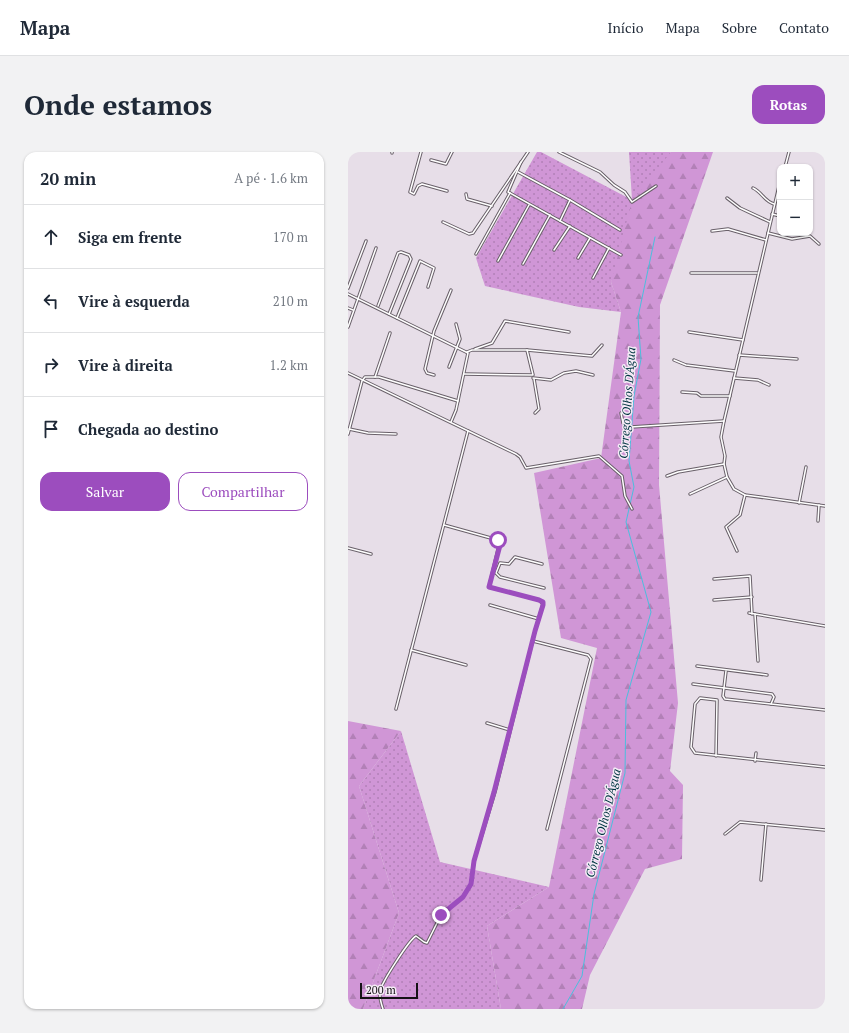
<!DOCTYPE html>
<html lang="pt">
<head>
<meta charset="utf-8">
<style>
  :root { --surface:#fff; --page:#f2f2f3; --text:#1f2937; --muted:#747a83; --line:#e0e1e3; --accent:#9c4dbe }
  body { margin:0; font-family:"PT Serif",serif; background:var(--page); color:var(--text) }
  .controls { position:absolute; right:12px; top:12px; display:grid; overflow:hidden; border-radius:8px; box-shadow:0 1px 3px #0004 }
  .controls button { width:36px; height:36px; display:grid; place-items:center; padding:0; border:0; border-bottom:1px solid var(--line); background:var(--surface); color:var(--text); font:20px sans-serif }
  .scale { position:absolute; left:12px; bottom:10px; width:58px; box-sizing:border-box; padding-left:4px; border:2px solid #151215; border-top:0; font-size:11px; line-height:14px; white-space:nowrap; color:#151215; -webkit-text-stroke:3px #f5ebf6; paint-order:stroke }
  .stop { position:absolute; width:12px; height:12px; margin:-9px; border:3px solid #9c4dbe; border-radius:50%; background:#fff }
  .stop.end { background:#9c4dbe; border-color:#fff; box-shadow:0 1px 4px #0008 }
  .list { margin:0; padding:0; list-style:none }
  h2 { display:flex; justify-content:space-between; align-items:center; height:52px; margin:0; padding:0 16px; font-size:17px }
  h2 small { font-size:13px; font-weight:400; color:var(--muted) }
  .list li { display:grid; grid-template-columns:26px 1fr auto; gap:12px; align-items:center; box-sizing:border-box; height:64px; padding:0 16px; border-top:1px solid var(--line) }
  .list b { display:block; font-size:15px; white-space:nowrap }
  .list em { font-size:13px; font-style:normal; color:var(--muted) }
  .actions { display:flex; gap:8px; padding:12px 16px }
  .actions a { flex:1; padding:9px 0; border:1px solid var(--accent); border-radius:12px; text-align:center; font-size:14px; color:var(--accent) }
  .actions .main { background:var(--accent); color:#fff }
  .icon { flex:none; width:22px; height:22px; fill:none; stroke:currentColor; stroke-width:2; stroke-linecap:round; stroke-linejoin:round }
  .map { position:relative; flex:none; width:477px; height:857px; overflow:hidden; border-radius:12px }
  header { display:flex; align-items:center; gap:24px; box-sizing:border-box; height:56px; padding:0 20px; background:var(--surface); border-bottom:1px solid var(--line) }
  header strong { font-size:19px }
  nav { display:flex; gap:22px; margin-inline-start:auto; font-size:14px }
  .intro { display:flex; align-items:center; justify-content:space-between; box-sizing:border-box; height:96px; padding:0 24px }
  h1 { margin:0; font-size:28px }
  .button { padding:10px 18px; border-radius:12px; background:var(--accent); color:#fff; font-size:14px; font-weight:700 }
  main { display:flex; gap:24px; padding:0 24px }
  aside { flex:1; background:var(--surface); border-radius:12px; box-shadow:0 1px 3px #0004 }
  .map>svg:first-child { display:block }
</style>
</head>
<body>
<header>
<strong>Mapa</strong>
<nav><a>Início</a><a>Mapa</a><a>Sobre</a><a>Contato</a></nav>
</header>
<div class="intro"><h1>Onde estamos</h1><a class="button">Rotas</a></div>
<main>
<aside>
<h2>20 min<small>A pé · 1.6 km</small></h2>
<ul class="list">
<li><svg class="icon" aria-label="ahead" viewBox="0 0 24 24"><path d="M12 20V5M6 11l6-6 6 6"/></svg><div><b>Siga em frente</b></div><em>170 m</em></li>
<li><svg class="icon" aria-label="left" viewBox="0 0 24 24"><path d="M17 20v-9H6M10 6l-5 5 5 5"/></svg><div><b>Vire à esquerda</b></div><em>210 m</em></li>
<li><svg class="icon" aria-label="right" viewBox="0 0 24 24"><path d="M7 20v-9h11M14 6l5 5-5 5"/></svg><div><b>Vire à direita</b></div><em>1.2 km</em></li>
<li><svg class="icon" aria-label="arrive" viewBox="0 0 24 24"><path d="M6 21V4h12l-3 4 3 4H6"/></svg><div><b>Chegada ao destino</b></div></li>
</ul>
<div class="actions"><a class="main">Salvar</a><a>Compartilhar</a></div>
</aside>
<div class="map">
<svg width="477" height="857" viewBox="0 0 477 857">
  <defs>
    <pattern id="grass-dots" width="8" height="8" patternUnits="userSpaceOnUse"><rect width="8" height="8" fill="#d096d6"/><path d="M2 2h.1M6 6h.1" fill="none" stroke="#b280b7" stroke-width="1.8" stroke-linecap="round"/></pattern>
    <pattern id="forest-firs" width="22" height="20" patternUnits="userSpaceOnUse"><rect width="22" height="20" fill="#d096d6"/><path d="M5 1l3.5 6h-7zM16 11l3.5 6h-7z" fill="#b280b7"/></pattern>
  </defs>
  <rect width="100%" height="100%" fill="#e7dee8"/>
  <!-- grass -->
  <g fill="url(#grass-dots)">
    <path d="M189,0H193L284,48L281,0H323L263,130L273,160L231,155L137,134L128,106Z"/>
    <path d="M53,579L92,710L201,735L139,774L153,857H15L51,761L11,634Z"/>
  </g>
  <!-- forest -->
  <g fill="url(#forest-firs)">
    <path d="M323,0H365L312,153L311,333L330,551L322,619L335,633L334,707L297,717L242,823L234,857H153L139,774L201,735L249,496L213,486L186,321L253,306L273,160L263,130L284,49Z"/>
    <path d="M0,569L53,579L11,634L51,761L15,857H0Z"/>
  </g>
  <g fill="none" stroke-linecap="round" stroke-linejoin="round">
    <!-- stream -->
    <path stroke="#4bbfdd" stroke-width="1" d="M215,857L234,824L246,742L277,621L278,548L303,460L278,370L286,335L281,309L286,244L293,207L290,165L307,85"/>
    <defs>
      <g id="street">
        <path d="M73,0L62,40L66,42L70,34L74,32L99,39"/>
        <path d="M211,0L252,20L266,33L277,40L284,50L308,34"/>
        <path d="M44,1V0"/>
        <path d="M83,8L98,12L104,0"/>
        <path d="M173,10L160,40L273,103"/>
        <path d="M437,15L441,0"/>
        <path d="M170,20L222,48L272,78"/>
        <path d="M432,30L376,269L373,285L377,304L376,312L379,325L386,337L397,343L477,354"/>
        <path d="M405,36C414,40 416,49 426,52"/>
        <path d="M118,42L119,47L144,54"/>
        <path d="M379,46L392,56L422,70"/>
        <path d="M424,62L432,64"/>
        <path d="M212,69L222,48"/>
        <path d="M95,70L121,82L125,81L180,0"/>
        <path d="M364,79L380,77L418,88"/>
        <path d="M420,81L444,87L462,84L471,92"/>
        <path d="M206,98L222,74"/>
        <path d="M128,102L162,41"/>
        <path d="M230,106L242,86"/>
        <path d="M150,109L181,53"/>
        <path d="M175,112L202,63"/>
        <path d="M343,121H409"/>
        <path d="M245,126L261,96"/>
        <path d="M0,136L18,89"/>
        <path d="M0,142L120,201L108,258L103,270"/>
        <path d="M30,154L50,101L53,100L61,103L63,107L41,162"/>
        <path d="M0,156L5,158"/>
        <path d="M49,166L72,109L86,116L80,135"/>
        <path d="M0,175L28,96"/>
        <path d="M341,180L395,188"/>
        <path d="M127,197L144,191L157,169L221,180"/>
        <path d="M119,200L124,198H179L244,204L254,193"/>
        <path d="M391,203L449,207"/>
        <path d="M326,208L338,213L387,219"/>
        <path d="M101,215L112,187L108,172"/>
        <path d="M0,221L168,302L172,305L178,316L251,304L274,324L277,344L284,357"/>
        <path d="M116,222L185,223L179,198"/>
        <path d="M86,223L79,221L77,217L86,179L103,138"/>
        <path d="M27,225L42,181"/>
        <path d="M185,226L203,228L216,221L228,219L245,223"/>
        <path d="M386,226L410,228L421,233"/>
        <path d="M186,227L191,257L187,261"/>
        <path d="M334,240L349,241L353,244H382"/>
        <path d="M273,261L275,271L283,275L376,269"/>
        <path d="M1,277L20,281L48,282"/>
        <path d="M0,282L14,229L17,225H31L110,249"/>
        <path d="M319,324L330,320L376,312"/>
        <path d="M342,342L379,325"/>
        <path d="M451,351L458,315"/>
        <path d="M470,369L471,353"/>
        <path d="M0,396L23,402"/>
        <path d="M389,399L378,375L392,363L397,343"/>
        <path d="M194,412L167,405L161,412L152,411L148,421L152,425L196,436"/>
        <path d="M366,427L402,424L404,462"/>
        <path d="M366,448L404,445"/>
        <path d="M142,453L191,467"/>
        <path d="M401,461L477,474"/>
        <path d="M407,462L410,509"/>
        <path d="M185,489L240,503L243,507L199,677"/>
        <path d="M63,498L118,513"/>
        <path d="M349,514L419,523"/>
        <path d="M378,519L375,544L377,547L477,558"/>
        <path d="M345,532L424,542L426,545L423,552"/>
        <path d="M48,557L120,279"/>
        <path d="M139,571L162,578"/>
        <path d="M368,604L369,548L352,546L347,552L343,595L347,601L477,615"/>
        <path d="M407,609L408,601"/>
        <path d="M377,682L392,670L477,678"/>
        <path d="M413,728L418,672"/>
        <path d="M35,857C33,851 31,845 32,839C34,830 61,788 68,784L76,790L79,791L93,763L115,745L123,732L126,709L147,640L187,479L195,452L191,448L141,435L151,393L150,388L96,373"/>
      </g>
    </defs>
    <!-- street casing -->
    <use href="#street" stroke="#696069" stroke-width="3.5"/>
    <!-- street -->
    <use href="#street" stroke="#fff" stroke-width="1.5"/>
  </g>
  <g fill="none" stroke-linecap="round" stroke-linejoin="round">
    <!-- route -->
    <path stroke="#9c4dbe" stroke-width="5" d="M93,763L115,745L123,732L126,709L146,640L187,479L195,453V450L191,448L141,435L152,393L150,388"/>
  </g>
  <g text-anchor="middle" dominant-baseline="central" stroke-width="3" stroke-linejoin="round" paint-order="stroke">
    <!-- water labels -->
    <g font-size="12" font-style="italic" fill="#003541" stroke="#f5ebf6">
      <text transform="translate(279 251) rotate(-86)">Córrego Olhos D'Água</text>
      <text transform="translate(255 671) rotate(-76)">Córrego Olhos D'Água</text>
    </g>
  </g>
</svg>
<div class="controls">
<button>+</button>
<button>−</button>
</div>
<div class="scale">200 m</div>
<div class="stop" style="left:150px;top:388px"></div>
<div class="stop end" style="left:93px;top:763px"></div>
</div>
</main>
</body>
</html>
